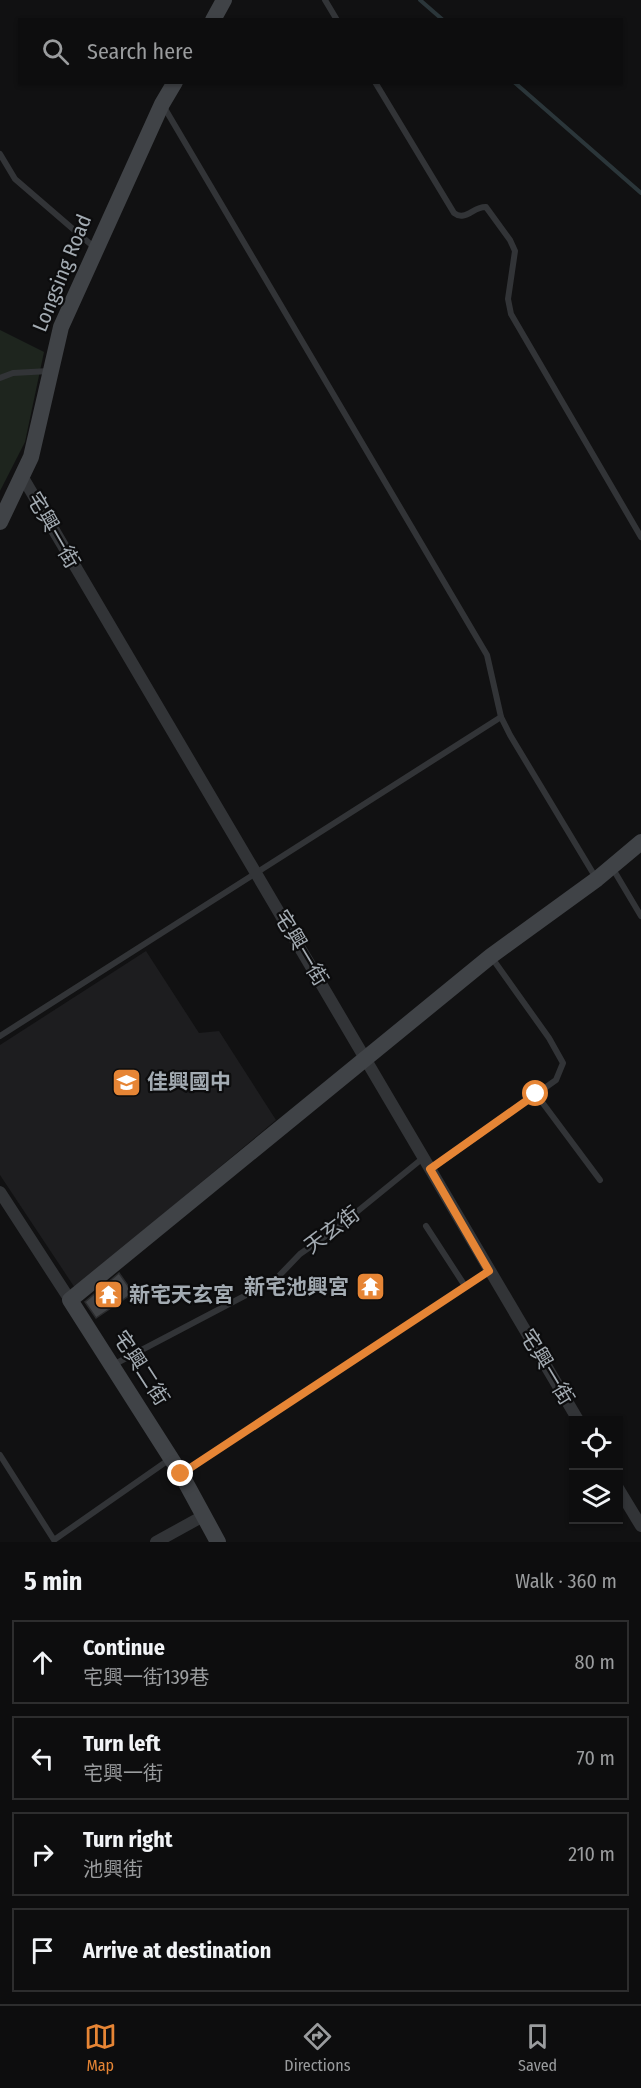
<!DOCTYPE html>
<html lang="en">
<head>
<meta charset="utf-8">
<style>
  :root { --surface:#0d0d0e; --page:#1b1b1c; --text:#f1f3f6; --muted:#9a9c9e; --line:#2d2d2e; --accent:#e68535 }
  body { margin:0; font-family:"Fira Sans Condensed","Noto Sans TC",sans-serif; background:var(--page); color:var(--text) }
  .controls { position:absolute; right:18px; bottom:18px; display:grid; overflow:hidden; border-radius:0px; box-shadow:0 2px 4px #0004 }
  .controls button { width:54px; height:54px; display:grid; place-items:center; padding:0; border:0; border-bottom:2px solid var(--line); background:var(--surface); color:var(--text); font:30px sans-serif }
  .stop { position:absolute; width:18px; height:18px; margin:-14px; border:4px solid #e68535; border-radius:50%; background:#fff }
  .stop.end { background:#e68535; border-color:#fff; box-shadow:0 2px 6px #0008 }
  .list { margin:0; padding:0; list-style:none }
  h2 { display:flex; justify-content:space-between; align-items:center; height:78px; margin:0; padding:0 24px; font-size:26px }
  h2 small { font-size:20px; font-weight:400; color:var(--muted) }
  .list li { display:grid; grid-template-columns:39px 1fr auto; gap:18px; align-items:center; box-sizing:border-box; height:84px; margin:0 12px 12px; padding:0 12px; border:2px solid var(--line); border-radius:0px }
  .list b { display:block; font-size:22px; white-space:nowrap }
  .list p { margin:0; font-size:20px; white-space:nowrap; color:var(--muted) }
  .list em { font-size:20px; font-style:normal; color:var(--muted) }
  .icon { flex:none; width:33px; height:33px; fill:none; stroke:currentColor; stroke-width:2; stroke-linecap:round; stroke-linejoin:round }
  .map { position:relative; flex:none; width:641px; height:1542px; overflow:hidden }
  .search { position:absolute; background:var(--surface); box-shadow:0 2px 4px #0004; left:18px; right:18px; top:18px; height:66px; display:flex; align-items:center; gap:15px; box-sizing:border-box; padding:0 21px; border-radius:0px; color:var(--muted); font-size:22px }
  .sheet { height:462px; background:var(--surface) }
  nav { display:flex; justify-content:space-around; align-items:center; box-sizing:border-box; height:84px; border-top:2px solid var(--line); background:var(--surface); font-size:16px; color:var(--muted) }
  nav a { display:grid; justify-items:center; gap:3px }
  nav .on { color:var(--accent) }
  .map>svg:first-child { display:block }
</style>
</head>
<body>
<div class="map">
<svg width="641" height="1542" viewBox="0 0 641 1542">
  <rect width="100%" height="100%" fill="#111112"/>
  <!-- built -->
  <path fill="#1d1d1f" d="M146,951L199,1033L219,1031L276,1120L75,1288L0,1175V1045Z"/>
  <!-- green -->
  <path fill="#1e251e" d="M0,330L44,352L25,442L0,491Z"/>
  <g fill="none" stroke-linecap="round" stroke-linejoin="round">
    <!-- stream -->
    <g stroke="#2b363a" stroke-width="4">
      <path d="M420,0L443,20"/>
      <path d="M514,82L641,193"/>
    </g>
  </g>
  <!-- building -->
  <g fill="#404245" stroke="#2b2c2e" stroke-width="1.5">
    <path d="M119,1273L133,1293L96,1318L85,1302Z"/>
    <path d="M371,1275L382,1292L370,1299L359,1282Z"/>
  </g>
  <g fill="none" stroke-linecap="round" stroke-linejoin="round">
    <!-- lane -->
    <g stroke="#323437" stroke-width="6">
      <path d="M325,0L337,20"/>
      <path d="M375,82L454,213C465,222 474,206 486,207L510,240L515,251L508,299L511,314L641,537"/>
      <path d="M164,107L487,655L501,717L510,735L596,878"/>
      <path d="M0,154L15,179L95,248"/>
      <path d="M0,378L13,373L49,371"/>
      <path d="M613,869L641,916"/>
      <path d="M0,1036L501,717"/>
      <path d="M536,1094L600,1180"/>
      <path d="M431,1169L556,1080L563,1063L549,1038L492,958"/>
      <path d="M426,1226L465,1286"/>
      <path d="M113,1365L275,1280L300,1254L337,1228L423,1158"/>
      <path d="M0,1455L54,1540L170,1459"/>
      <path d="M182,1473L489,1271"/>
    </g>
    <!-- street -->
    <g stroke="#323437" stroke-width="12">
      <path d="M22,476L578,1420"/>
      <path d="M0,1192L70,1300"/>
      <path d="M618,1488L641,1526"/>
      <path d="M156,1542L205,1515"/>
    </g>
    <!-- secondary -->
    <g stroke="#404347" stroke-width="16">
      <path d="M213,20L224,0"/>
      <path d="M0,522L31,457L61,327L162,104L175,82"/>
      <path d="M218,1542L181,1474L70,1300L491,956L597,879L641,842"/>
    </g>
  </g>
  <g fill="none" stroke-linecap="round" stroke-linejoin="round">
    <!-- route -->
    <path stroke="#e68535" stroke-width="8" d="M181,1474L489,1271L430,1169L536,1094"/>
  </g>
  <!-- icons -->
  <defs>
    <symbol id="school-square" viewBox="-11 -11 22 22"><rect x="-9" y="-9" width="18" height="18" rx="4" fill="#e68535" stroke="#0c0c0d"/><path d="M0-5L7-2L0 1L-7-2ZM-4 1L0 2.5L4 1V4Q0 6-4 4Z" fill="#fff"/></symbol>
    <symbol id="temple-square" viewBox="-11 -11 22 22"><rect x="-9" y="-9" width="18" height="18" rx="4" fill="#e68535" stroke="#0c0c0d"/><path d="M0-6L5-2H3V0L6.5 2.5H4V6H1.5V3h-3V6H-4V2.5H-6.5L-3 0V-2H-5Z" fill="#fff"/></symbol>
  </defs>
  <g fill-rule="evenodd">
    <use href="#school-square" x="110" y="1066" width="33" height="33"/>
    <use href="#temple-square" x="354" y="1270" width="33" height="33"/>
    <use href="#temple-square" x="92" y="1278" width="33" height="33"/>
  </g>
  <g text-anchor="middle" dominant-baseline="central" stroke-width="4.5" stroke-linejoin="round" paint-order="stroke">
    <!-- street labels -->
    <g font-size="21" fill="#a3abb2" stroke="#0c0c0d">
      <text transform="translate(62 273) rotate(-68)">Longsing Road</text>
      <text transform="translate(53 530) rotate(60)">宅興一街</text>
      <text transform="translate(301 948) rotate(59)">宅興一街</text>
      <text transform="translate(332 1230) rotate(-37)">天玄街</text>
      <text transform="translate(547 1367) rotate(59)">宅興一街</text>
      <text transform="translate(141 1368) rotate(57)">宅興二街</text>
    </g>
    <!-- poi labels -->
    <g font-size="21" font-weight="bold" fill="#a3abb2" stroke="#0c0c0d" text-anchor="start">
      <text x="147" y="1082">佳興國中</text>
      <text x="349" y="1287" text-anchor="end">新宅池興宮</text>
      <text x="129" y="1295">新宅天玄宮</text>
    </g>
  </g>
</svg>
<div class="controls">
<button><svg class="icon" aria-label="locate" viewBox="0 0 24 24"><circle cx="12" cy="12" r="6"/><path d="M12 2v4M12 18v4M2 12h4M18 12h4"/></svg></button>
<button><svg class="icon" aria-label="layers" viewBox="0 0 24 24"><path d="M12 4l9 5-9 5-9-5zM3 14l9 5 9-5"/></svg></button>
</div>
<div class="stop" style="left:536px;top:1094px"></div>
<div class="stop end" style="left:181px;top:1474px"></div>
<div class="search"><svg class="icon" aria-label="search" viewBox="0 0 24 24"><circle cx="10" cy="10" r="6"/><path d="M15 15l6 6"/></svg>Search here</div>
</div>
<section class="sheet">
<h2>5 min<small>Walk · 360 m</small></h2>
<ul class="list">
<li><svg class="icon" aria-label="ahead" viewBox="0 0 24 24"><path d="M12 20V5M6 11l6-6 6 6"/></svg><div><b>Continue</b><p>宅興一街139巷</p></div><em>80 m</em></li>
<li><svg class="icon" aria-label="left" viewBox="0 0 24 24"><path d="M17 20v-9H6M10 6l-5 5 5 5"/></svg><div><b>Turn left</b><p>宅興一街</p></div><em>70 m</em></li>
<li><svg class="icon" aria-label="right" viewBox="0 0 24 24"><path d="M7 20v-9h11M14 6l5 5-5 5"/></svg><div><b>Turn right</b><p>池興街</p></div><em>210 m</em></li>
<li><svg class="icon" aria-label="arrive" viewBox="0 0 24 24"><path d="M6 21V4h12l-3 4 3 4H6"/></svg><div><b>Arrive at destination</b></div></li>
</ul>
</section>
<nav>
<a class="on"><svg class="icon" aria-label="map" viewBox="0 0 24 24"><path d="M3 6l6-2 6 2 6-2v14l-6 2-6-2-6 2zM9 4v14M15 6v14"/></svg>Map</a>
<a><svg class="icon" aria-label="directions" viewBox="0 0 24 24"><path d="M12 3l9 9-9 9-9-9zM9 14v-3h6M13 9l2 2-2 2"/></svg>Directions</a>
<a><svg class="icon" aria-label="saved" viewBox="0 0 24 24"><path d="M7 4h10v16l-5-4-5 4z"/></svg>Saved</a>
</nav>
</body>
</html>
